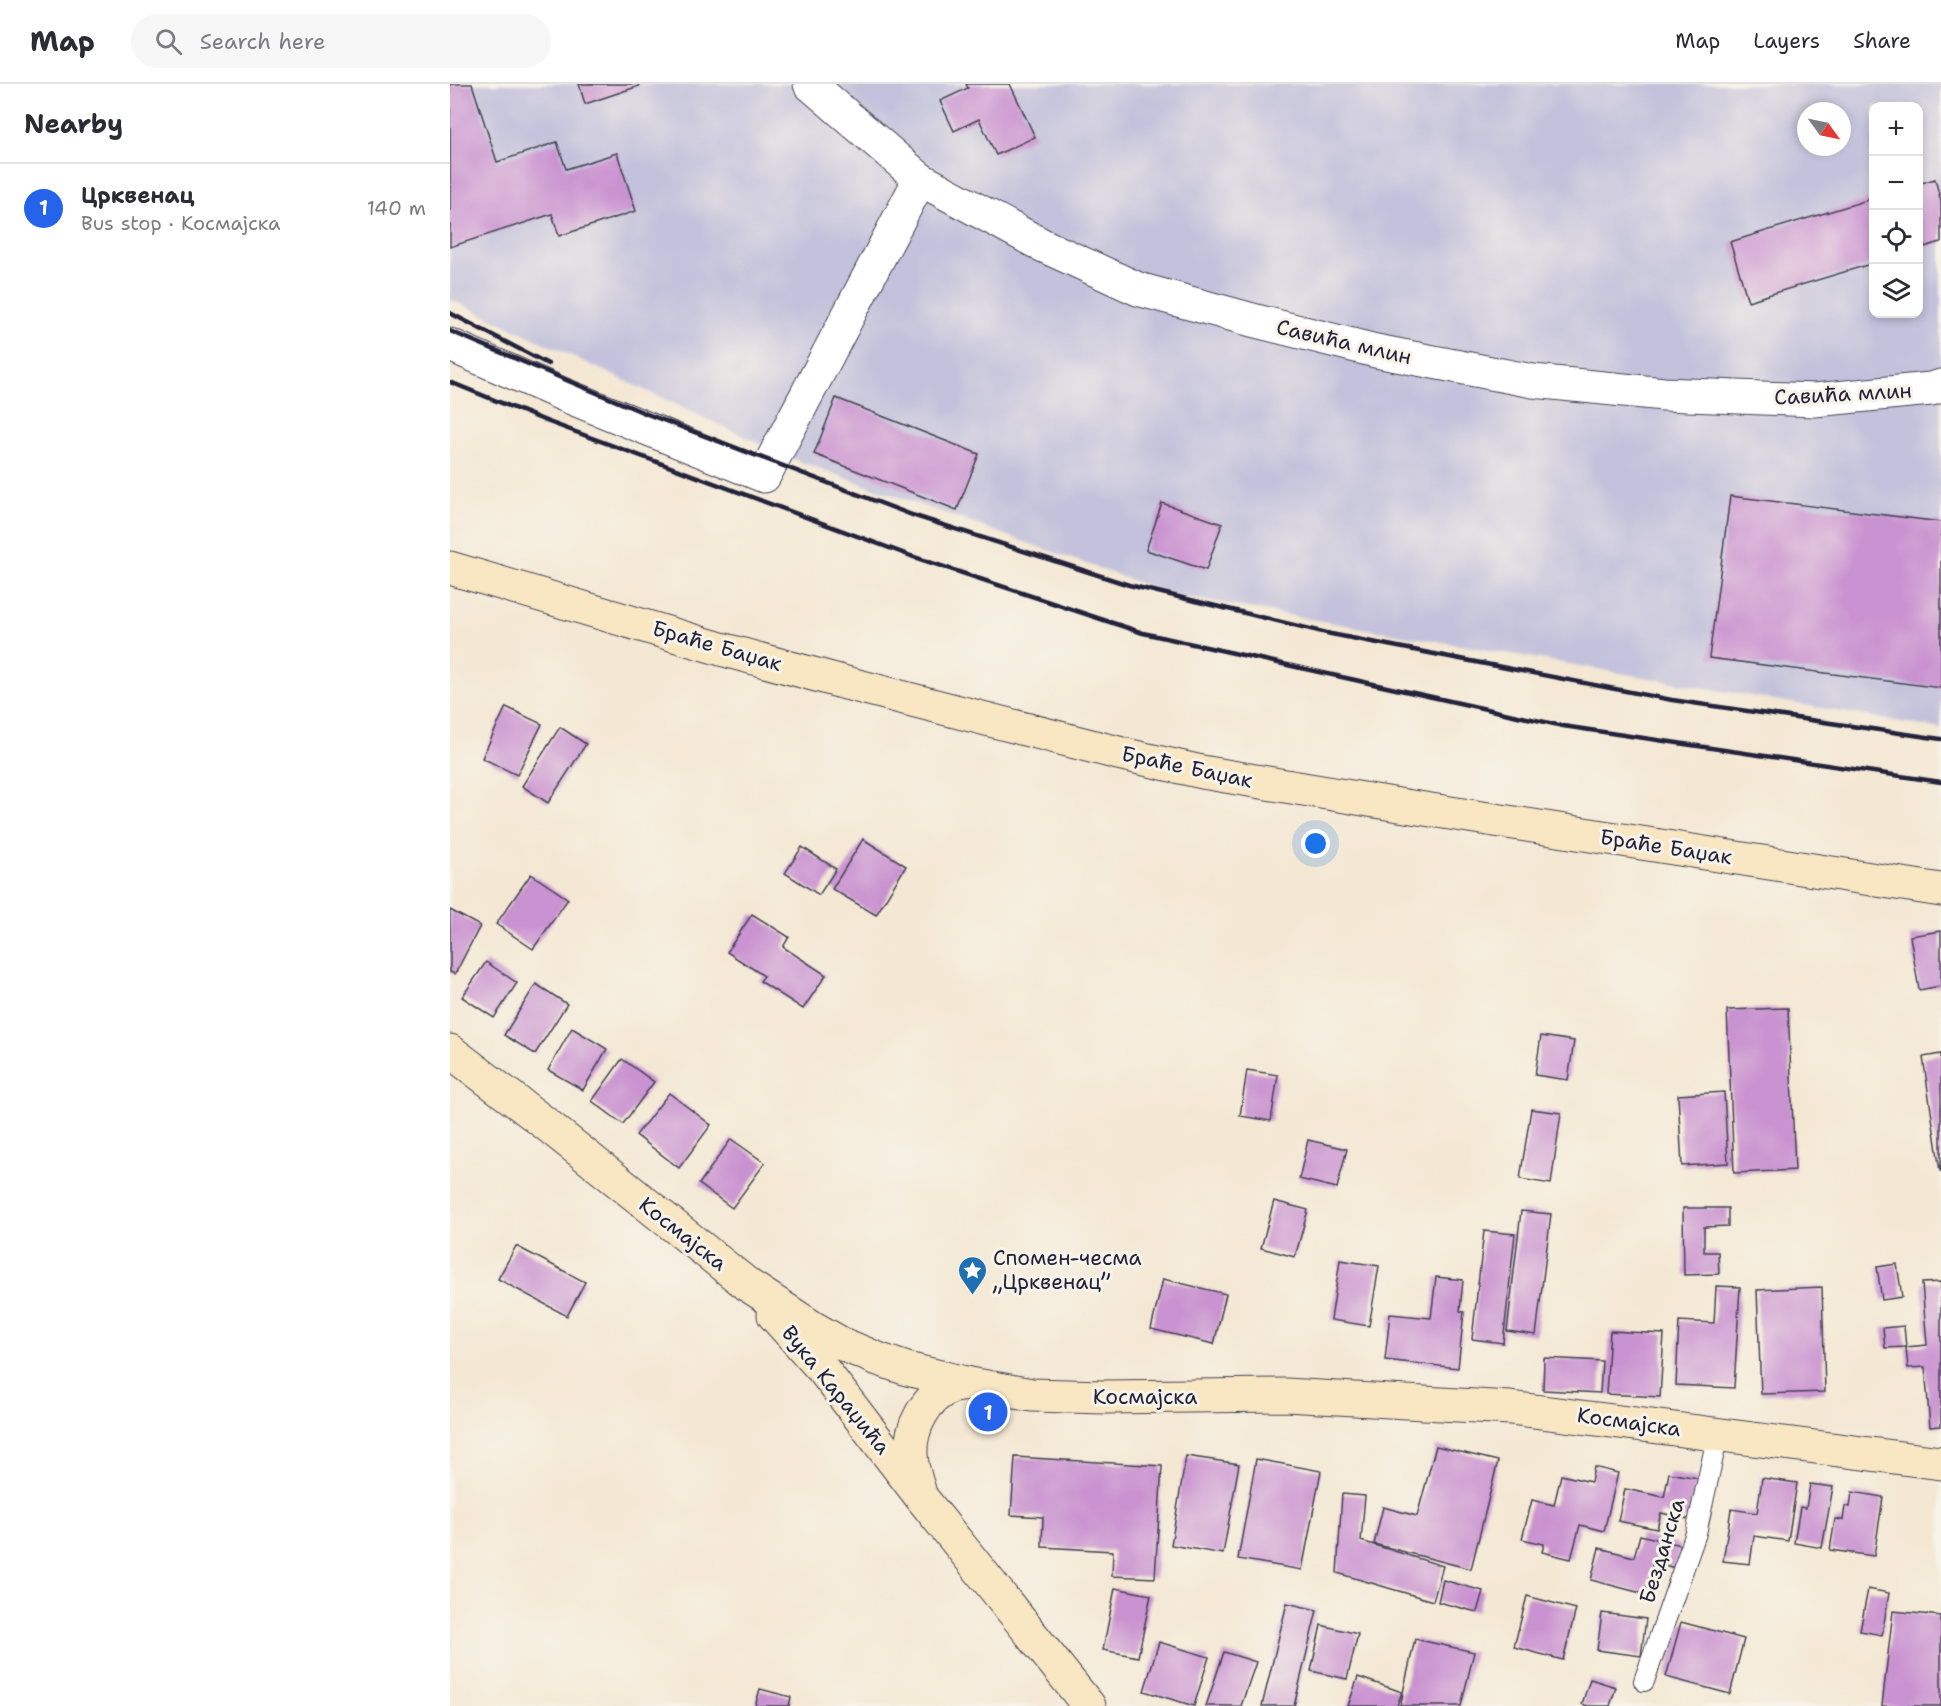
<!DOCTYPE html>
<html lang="en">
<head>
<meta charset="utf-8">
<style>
  :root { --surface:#fff; --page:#f7f7f7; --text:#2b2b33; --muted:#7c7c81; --line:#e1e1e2; --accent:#2563eb }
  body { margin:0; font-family:"Shantell Sans",sans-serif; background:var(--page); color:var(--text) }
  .controls { position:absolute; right:18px; top:18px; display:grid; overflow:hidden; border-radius:12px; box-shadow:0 3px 9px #0003 }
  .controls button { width:54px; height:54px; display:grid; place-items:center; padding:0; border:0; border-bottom:2px solid var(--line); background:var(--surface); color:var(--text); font:30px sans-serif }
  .compass { position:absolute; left:1347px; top:18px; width:54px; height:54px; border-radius:50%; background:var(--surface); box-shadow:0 3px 9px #0003; rotate:123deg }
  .you { position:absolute; left:866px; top:760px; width:21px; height:21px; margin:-15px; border:4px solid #fff; border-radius:50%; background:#1a73e8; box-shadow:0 0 0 9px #1a73e833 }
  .badge { display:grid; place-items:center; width:39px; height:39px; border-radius:50%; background:var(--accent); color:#fff; font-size:20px; font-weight:700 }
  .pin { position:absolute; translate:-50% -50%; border:3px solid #fff; box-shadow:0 2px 6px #0006 }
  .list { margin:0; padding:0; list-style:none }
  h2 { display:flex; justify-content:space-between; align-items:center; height:78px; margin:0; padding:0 24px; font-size:26px }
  h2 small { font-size:20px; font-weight:400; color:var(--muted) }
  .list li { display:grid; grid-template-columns:39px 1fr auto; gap:18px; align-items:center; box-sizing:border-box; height:90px; padding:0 24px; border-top:2px solid var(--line) }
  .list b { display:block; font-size:22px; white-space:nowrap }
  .list p { margin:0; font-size:20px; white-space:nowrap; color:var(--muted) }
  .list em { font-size:20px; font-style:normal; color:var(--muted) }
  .icon { flex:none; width:33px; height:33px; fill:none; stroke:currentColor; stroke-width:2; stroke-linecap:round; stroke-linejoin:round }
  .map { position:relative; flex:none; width:1491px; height:1622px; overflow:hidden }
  header { display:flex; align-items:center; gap:36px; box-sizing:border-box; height:84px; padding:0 30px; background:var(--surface); border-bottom:2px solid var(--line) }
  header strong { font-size:28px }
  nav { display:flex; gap:33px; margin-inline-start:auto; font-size:21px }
  .search { width:420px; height:54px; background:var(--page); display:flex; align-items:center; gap:15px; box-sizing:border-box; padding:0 21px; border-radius:33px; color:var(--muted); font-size:22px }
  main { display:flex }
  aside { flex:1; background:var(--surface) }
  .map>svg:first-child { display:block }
</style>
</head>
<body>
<header>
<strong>Map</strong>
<div class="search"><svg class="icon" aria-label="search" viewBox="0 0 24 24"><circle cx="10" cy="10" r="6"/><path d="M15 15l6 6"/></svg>Search here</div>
<nav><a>Map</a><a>Layers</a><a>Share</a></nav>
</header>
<main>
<aside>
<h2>Nearby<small></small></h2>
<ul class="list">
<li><span class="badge">1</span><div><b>Црквенац</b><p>Bus stop · Космајска</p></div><em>140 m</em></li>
</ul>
</aside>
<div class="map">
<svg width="1491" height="1622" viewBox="0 0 1491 1622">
  <rect width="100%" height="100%" fill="#f7f3e8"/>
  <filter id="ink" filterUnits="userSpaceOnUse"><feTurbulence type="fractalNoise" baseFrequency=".0167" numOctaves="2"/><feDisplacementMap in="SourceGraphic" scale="12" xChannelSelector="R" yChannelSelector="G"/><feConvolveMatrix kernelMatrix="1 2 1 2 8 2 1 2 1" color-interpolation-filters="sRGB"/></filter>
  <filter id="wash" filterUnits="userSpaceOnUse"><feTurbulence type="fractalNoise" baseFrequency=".008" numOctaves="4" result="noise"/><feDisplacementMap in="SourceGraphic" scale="24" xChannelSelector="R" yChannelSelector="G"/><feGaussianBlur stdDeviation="1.35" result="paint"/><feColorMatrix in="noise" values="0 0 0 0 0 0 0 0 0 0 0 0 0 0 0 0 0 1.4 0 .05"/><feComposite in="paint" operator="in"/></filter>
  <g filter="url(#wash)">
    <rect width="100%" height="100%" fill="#f4e8d4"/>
    <!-- industrial -->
    <path fill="#c3c1db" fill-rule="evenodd" d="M0,0H1491V645L723,511L343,375L0,215ZM1424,22H1468V230H1424ZM1356,27H1392V63H1356Z"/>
    <g id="blocks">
      <!-- building -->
      <g fill="#c992d0">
        <path d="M0,0H22L47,78L107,58L116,85L167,69L186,127L109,152L102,130L0,163Z"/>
        <path d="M129,0H188L189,2L135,20Z"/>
        <path d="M516,0H560L585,53L546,71L529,35L504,47L490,17L518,4Z"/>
        <path d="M1485,95L1491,117V158L1468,165V100Z"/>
        <path d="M1424,114V179L1298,217L1280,158Z"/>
        <path d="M386,314L529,370L507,426L364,370Z"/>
        <path d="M1280,412L1491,438V604L1259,574Z"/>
        <path d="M712,419L772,440L756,486L696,466Z"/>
        <path d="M56,623L92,640L67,691L32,674Z"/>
        <path d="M110,643L136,660L98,719L72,702Z"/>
        <path d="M413,755L456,782L426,831L382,805Z"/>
        <path d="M352,763L386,785L369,811L335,789Z"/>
        <path d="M81,790L118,815L83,865L46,840Z"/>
        <path d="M0,826L30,842L5,890L0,888Z"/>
        <path d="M302,830L339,853L333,863L376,891L353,925L310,897L314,892L277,868Z"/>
        <path d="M1491,847V902L1469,906L1460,852Z"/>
        <path d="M36,878L67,899L44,934L12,913Z"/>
        <path d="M86,900L117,920L85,970L54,951Z"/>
        <path d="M1338,924L1345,1086L1284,1089L1277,926Z"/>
        <path d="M122,944L157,965L133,1006L98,986Z"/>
        <path d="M1091,952L1124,957L1118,996L1085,991Z"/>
        <path d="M1491,970V1087H1490L1473,973Z"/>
        <path d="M172,975L204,998L173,1040L142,1017Z"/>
        <path d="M797,986L828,991L821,1037L790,1032Z"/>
        <path d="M1274,1008L1278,1079L1232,1082L1228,1011Z"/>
        <path d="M219,1009L261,1041L229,1084L186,1051Z"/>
        <path d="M1081,1025L1111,1029L1101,1100L1070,1095Z"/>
        <path d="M281,1055L315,1079L282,1124L249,1100Z"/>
        <path d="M858,1056L897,1065L887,1104L849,1095Z"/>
        <path d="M824,1117L858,1126L845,1173L811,1164Z"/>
        <path d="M1233,1124H1278V1142L1254,1143V1168H1268L1269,1190L1234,1191Z"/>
        <path d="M1071,1127L1101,1130L1086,1251L1057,1247Z"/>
        <path d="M1034,1147L1065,1150L1053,1259L1022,1255Z"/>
        <path d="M66,1162L135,1198L117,1232L48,1195Z"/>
        <path d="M890,1176L929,1182L919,1242L881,1236Z"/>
        <path d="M1447,1180L1452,1213L1432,1216L1427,1183Z"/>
        <path d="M986,1193L1013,1196L1010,1227L1014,1228L1008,1284L935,1276L940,1230L981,1234Z"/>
        <path d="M713,1195L776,1210L764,1260L701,1245Z"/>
        <path d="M1491,1198V1342L1480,1343L1475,1283L1458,1284L1456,1263L1477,1261L1472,1199Z"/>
        <path d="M1266,1202L1290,1203L1284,1304L1226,1301L1229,1237L1264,1239Z"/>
        <path d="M1372,1203L1375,1308L1311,1310L1307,1206Z"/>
        <path d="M1454,1242L1456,1263L1435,1264L1433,1244Z"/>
        <path d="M1160,1247L1214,1250L1210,1313L1156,1310Z"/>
        <path d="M1094,1274L1152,1277L1150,1309L1093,1306Z"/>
        <path d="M986,1362L1048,1377L1021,1485L924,1460L933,1423L967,1432Z"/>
        <path d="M736,1372L789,1380L773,1470L721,1461Z"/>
        <path d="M565,1373L712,1382L705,1494L662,1492L663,1467L592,1463L593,1433L561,1431Z"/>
        <path d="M806,1375L871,1387L852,1486L788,1475Z"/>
        <path d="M1144,1383L1168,1389L1154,1447L1130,1441L1121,1475L1092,1468L1094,1460L1072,1455L1082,1416L1104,1421L1111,1391L1141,1398Z"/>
        <path d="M1219,1389L1248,1394L1239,1435L1211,1429L1207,1445L1168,1437L1175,1405L1214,1413Z"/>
        <path d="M1312,1394L1347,1399L1338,1457L1304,1452L1300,1480L1273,1477L1281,1425L1307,1429Z"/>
        <path d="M1360,1400L1383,1403L1372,1464L1344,1459L1350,1423L1356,1424Z"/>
        <path d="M1402,1408L1433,1413L1424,1472L1380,1466L1385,1435L1393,1436L1395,1422L1400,1423Z"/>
        <path d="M892,1410L915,1412L911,1457L993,1482L983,1517L887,1489Z"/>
        <path d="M1190,1451L1231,1461L1225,1484L1203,1478L1195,1510L1141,1496L1149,1464L1184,1473Z"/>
        <path d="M993,1496L1033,1507L1027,1528L988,1518Z"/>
        <path d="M665,1504L701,1511L688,1573L653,1566Z"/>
        <path d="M1418,1505L1439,1509L1432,1551L1410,1547Z"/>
        <path d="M1077,1512L1126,1525L1113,1576L1064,1563Z"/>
        <path d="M837,1519L867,1526L844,1622H812Z"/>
        <path d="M1443,1527L1491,1532V1622H1432Z"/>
        <path d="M1152,1529L1196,1535L1191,1572L1147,1566Z"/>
        <path d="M1231,1538L1294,1555L1280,1610L1216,1593Z"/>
        <path d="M871,1541L908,1550L897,1595L861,1587Z"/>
        <path d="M965,1555L1024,1568L1011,1622H950Z"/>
        <path d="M709,1558L759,1573L744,1622L694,1607Z"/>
        <path d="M774,1568L806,1578L791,1622H756Z"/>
        <path d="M908,1593L952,1608L947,1622H898Z"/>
        <path d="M1140,1595L1166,1603L1160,1622H1138L1132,1620Z"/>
        <path d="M310,1605L341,1613L339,1622H305Z"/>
      </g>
    </g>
  </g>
  <g filter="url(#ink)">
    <use href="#blocks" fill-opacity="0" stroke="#424052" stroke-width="1.5"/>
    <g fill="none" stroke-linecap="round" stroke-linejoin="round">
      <defs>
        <path id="lane" d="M1194,1597L1246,1449L1268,1350"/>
        <g id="street">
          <path d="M360,0L470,95L592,161L688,205L806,237L926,267L1083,297L1214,310L1364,316L1481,305L1491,302"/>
          <path d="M0,261L112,310L314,392L470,95"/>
        </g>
        <g id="secondary">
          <path d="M0,484L271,565L396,599L672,670L752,688L949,721L1491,806"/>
          <path d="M0,967L96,1040L298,1201L362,1243L392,1260L428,1275L457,1285L520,1300L582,1311L654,1313L836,1311L1060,1324L1491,1379"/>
          <path d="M324,1231L374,1287L471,1413L639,1622"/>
          <path d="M469,1406C465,1394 461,1382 461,1369C460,1344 476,1312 501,1303C507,1301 514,1301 520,1300"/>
        </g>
      </defs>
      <!-- lane casing -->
      <use href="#lane" stroke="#424052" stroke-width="22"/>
      <!-- street casing -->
      <use href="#street" stroke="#424052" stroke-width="35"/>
      <!-- secondary casing -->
      <use href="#secondary" stroke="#424052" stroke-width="35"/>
      <!-- lane -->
      <use href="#lane" stroke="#fff" stroke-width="20"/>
      <!-- street -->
      <use href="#street" stroke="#fff" stroke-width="33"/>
      <!-- secondary -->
      <use href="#secondary" stroke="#f9e7c3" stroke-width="33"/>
      <!-- rail -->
      <g stroke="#22223b" stroke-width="4.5">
        <path d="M0,229L98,280"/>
        <path d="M0,247L197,330L462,431L679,501L881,550L1222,616L1491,655"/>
        <path d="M0,298L96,337L461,472L693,549L1113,642L1491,698"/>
      </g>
    </g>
  </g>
  <!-- icons -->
  <defs>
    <symbol id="sight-pin" viewBox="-11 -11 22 30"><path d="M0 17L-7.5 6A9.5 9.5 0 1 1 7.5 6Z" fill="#1f6fb2" stroke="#f7f3e8"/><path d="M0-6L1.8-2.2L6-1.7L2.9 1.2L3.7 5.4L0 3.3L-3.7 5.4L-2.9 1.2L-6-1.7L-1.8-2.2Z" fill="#fff"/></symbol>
  </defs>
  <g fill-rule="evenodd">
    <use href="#sight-pin" x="506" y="1170" width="33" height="45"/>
  </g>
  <g text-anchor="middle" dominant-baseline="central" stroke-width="6" stroke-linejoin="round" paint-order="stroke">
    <!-- street labels -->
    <g font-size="21" fill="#22223b" stroke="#f7f3e8">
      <text transform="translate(894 258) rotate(13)">Савића млин</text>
      <text transform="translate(1393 310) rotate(-3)">Савића млин</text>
      <text transform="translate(267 562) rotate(16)">Браће Баџак</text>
      <text transform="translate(737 683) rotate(12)">Браће Баџак</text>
      <text transform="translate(1216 763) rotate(9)">Браће Баџак</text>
      <text transform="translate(233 1150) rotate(38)">Космајска</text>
      <text transform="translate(386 1306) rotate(51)">Вука Караџића</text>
      <text x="695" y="1313">Космајска</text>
      <text transform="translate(1179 1338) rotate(8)">Космајска</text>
      <text transform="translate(1212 1467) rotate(-73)">Безданска</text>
    </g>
    <!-- poi labels -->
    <g font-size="21" fill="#22223b" stroke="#f7f3e8" text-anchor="start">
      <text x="543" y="1174">Спомен-чесма<tspan x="543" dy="24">„Црквенац”</tspan></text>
    </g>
  </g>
</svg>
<div class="controls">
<button>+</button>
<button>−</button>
<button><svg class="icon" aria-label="locate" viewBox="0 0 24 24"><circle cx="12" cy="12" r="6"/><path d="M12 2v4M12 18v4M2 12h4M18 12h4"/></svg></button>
<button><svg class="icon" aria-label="layers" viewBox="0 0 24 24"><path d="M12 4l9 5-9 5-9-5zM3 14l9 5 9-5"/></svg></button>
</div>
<svg class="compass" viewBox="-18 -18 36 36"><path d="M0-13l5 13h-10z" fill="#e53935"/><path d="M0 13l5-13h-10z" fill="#7c7c81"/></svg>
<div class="you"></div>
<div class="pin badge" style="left:538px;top:1328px">1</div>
</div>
</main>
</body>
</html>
